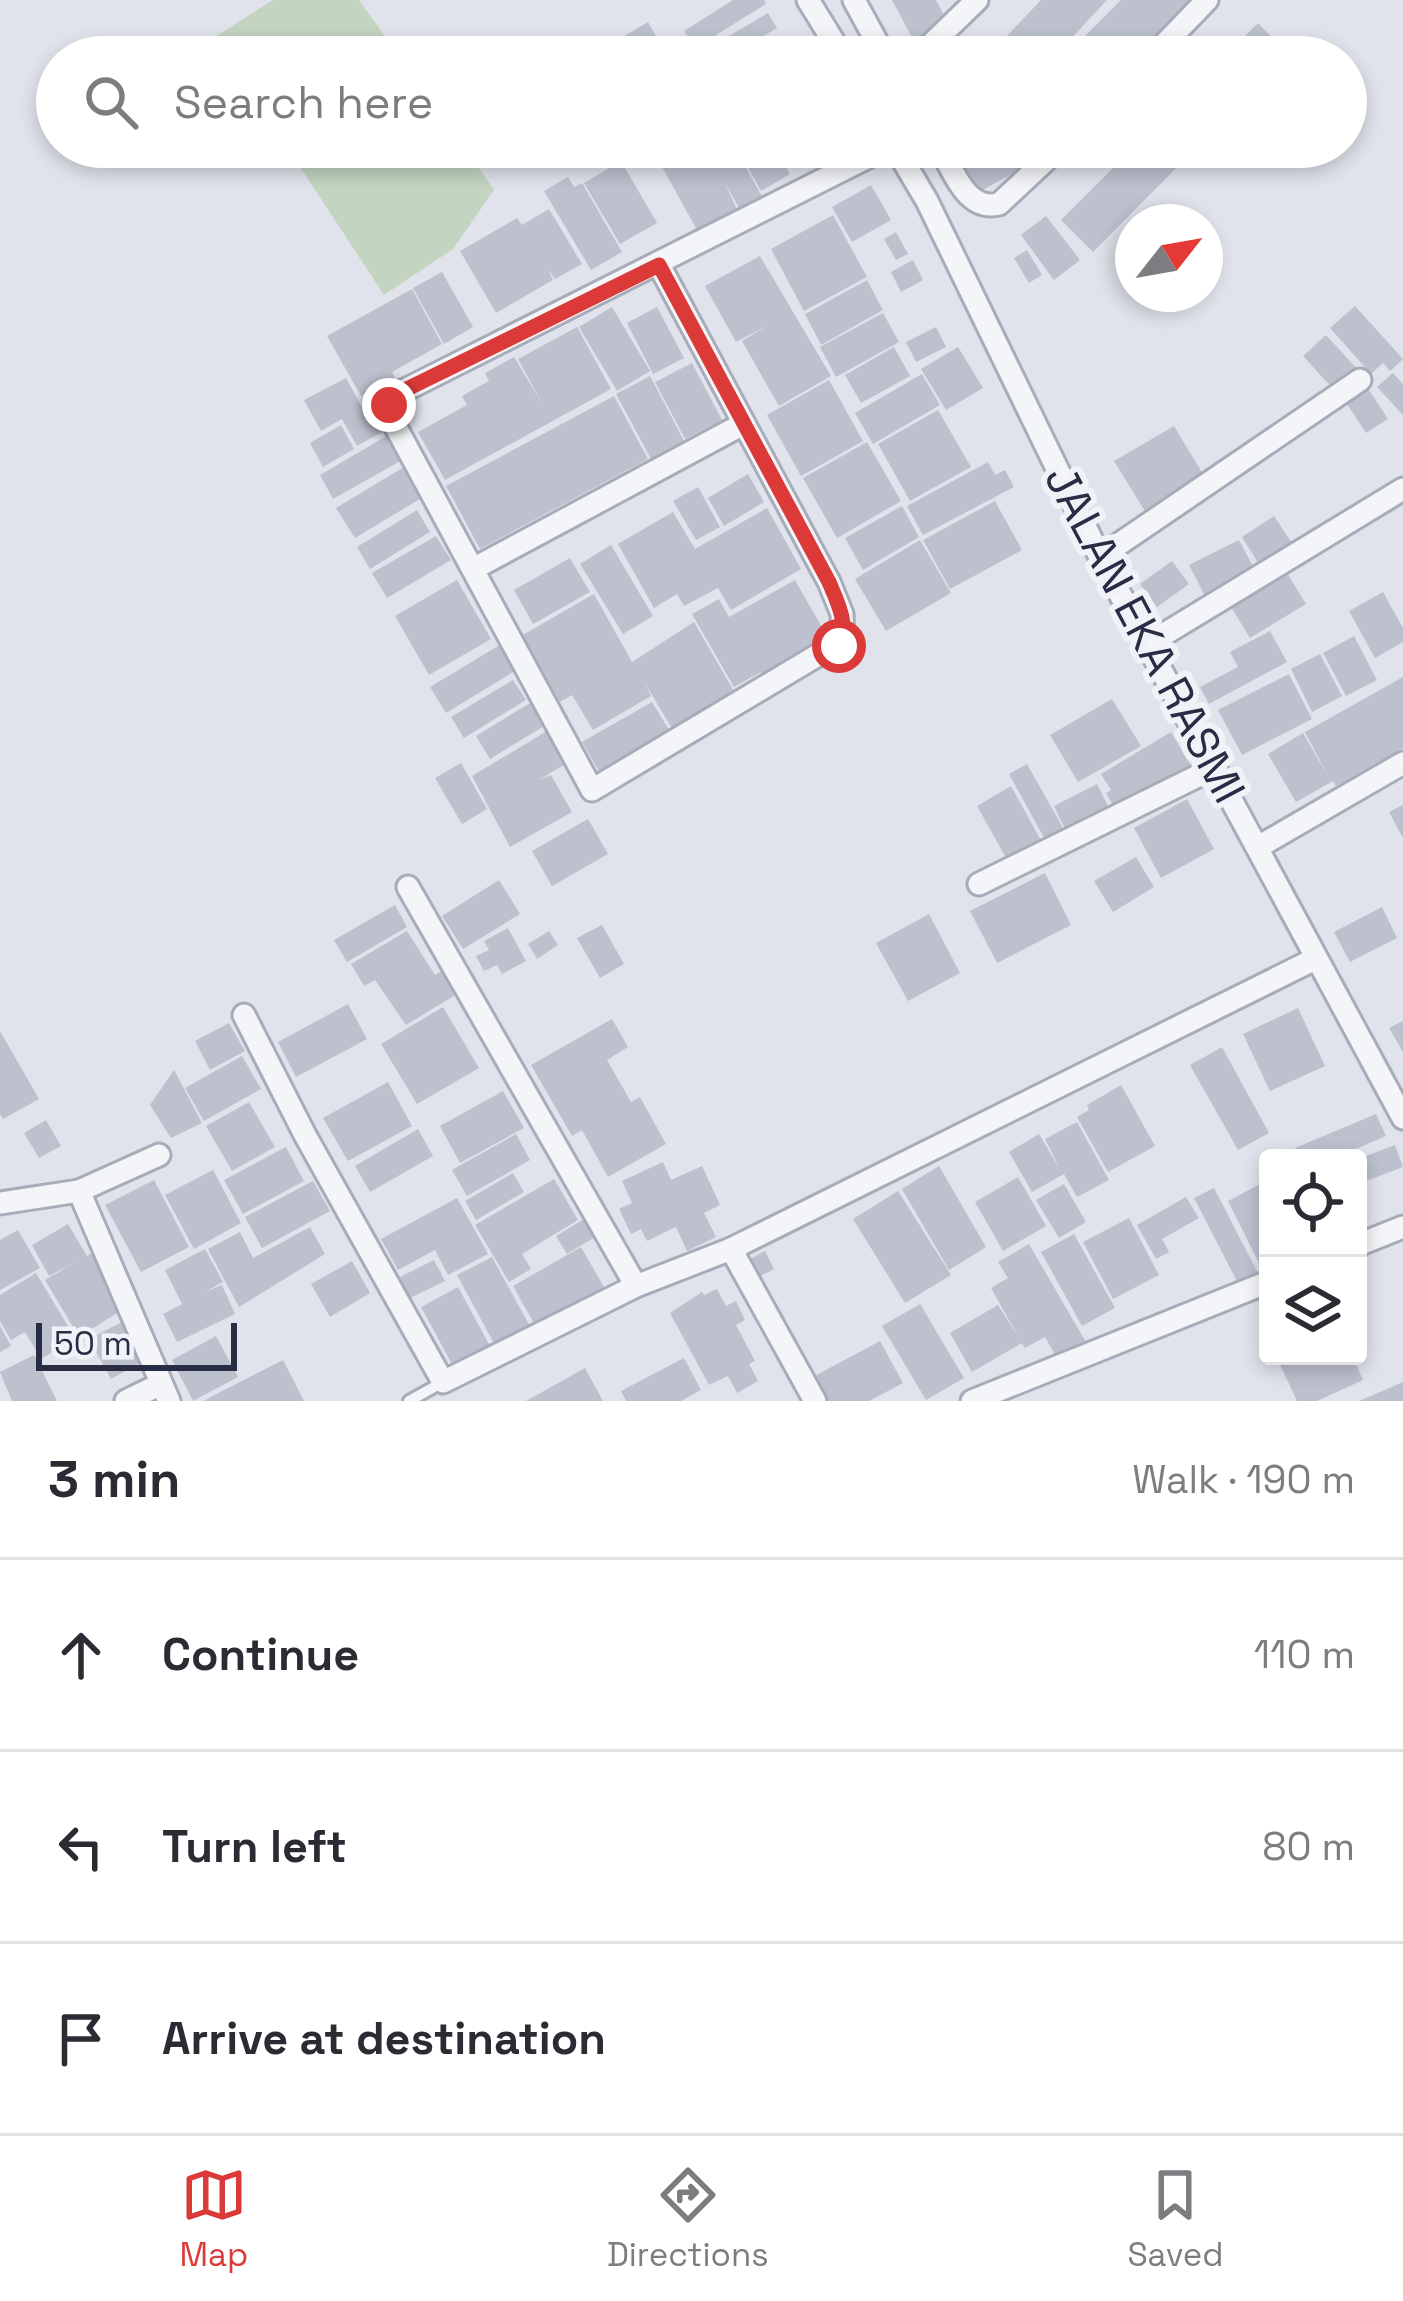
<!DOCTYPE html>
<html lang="en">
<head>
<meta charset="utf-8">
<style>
  :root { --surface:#fff; --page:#f2f2f3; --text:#2b2b33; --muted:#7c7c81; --line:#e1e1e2; --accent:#dc3939 }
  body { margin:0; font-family:"Space Grotesk",sans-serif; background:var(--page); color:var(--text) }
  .controls { position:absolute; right:36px; bottom:36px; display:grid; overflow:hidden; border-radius:12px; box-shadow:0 6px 18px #0003 }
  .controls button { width:108px; height:108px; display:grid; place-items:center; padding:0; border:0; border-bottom:3px solid var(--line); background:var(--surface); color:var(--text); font:60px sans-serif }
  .compass { position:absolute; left:1115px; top:204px; width:108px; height:108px; border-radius:50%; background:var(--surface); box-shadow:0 6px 18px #0003; rotate:59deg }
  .scale { position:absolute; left:36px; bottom:30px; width:201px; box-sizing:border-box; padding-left:12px; border:6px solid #272d44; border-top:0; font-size:33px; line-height:42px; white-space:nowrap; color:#272d44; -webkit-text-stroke:9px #f0f2f8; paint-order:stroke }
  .stop { position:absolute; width:36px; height:36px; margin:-27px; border:9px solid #dc3939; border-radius:50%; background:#fff }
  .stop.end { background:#dc3939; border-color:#fff; box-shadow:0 3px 12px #0008 }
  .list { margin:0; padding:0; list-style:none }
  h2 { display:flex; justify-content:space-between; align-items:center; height:156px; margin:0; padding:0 48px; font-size:51px }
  h2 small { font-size:39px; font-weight:400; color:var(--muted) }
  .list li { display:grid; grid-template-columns:78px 1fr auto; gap:36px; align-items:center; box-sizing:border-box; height:192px; padding:0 48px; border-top:3px solid var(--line) }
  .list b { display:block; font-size:45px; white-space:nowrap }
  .list em { font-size:39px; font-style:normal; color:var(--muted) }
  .icon { flex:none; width:66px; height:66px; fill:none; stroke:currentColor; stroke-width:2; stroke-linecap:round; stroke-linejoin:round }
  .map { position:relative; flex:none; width:1403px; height:1401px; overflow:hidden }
  .search { position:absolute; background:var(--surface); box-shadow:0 6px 18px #0003; left:36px; right:36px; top:36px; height:132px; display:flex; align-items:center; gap:30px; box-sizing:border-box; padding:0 42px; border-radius:66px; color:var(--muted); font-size:45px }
  .sheet { height:732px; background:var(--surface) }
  nav { display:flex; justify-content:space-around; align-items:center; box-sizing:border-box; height:168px; border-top:3px solid var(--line); background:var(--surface); font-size:33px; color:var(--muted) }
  nav a { display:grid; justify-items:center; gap:6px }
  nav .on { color:var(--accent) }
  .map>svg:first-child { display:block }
</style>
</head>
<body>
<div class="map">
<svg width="1403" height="1401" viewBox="0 0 1403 1401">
  <rect width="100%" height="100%" fill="#e0e3eb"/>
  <!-- green -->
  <g fill="#c3d5c1">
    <path d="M273,0H359L400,57H227L215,37Z"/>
    <path d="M287,147H464L494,190L453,249L384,295Z"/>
  </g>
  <!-- building -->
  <g fill="#bdc1ce">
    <path d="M733,0H764L766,4L695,48L684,31Z"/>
    <path d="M892,0H936L950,26L916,45Z"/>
    <path d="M1041,0H1107L1054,57H987Z"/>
    <path d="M1121,0H1201L1145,57H1064Z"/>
    <path d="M768,13L777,28L728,57L719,42Z"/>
    <path d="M648,22L662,47L644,57H589Z"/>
    <path d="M1258,23L1289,55L1287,57H1224Z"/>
    <path d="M704,147H734L762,196L739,208L725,183L737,210L697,230L661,165L686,150L690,158Z"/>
    <path d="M737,147H775L790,174L761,191Z"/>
    <path d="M954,147H1015L1026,166L979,192Z"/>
    <path d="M1134,147H1197L1093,252L1061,220Z"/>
    <path d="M621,161L657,223L620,244L584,183Z"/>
    <path d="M568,177L574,187L582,183L622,252L591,270L544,191Z"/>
    <path d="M871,185L891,220L852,242L832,207Z"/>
    <path d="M549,209L582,264L555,279L548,269L553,280L496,313L460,251L517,218L522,225Z"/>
    <path d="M833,215L867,277L804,311L771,249Z"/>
    <path d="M1046,216L1080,260L1054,280L1021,235Z"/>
    <path d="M896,232L908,254L896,260L884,239Z"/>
    <path d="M1027,250L1042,275L1029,283L1014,258Z"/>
    <path d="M760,256L831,376L779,406L742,341L768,325L736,342L705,286Z"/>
    <path d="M913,260L923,280L901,292L891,272Z"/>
    <path d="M442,272L473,327L444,344L413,288Z"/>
    <path d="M867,280L883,310L821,345L805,314Z"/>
    <path d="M412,289L442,344L392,372L395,378L361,396L327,336Z"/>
    <path d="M1355,306L1403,359L1390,371L1383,363L1371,374L1330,328Z"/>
    <path d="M612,307L650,371L617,391L579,327Z"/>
    <path d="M657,307L684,358L653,374L627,323Z"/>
    <path d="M883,313L899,342L836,377L820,347Z"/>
    <path d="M577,327L611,389L445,480L418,432L467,405L462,396L489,381L485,373L514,357L543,405L518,359Z"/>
    <path d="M936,327L946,347L916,362L906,342Z"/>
    <path d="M1326,335L1358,370L1335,391L1303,356Z"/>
    <path d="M894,347L910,376L861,403L845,375Z"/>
    <path d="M958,347L983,388L946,410L921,369Z"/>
    <path d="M692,363L722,420L685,439L655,382Z"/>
    <path d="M1393,373L1403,384V415L1377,387Z"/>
    <path d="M922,374L940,405L873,444L855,413Z"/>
    <path d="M650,376L684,441L651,459L616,394Z"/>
    <path d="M346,378L363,409L372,404L386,430L357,446L342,419L321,431L304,400Z"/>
    <path d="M829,380L863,441L801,476L767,415Z"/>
    <path d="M1369,390L1388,419L1366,433L1347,404Z"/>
    <path d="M614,396L648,459L480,549L446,486Z"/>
    <path d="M938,410L971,467L910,501L878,444Z"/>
    <path d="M341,425L354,449L323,467L310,443Z"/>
    <path d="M1174,426L1207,481L1148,516L1114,461Z"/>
    <path d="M390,434L404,459L333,499L320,475Z"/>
    <path d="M867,442L901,501L837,538L803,478Z"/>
    <path d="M988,462L995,475L1005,470L1014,487L923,535L907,506Z"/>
    <path d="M404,467L423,497L355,538L336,508Z"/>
    <path d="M748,474L764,502L724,526L708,498Z"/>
    <path d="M698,487L720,527L696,540L673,501Z"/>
    <path d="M995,501L1022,550L950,589L923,540Z"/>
    <path d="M902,506L919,537L863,570L845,538Z"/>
    <path d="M767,508L801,569L731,610L718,588L684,606L677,594L654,608L618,544L673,512L695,549Z"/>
    <path d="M417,510L430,532L370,569L357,547Z"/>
    <path d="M1274,516L1293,545L1260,566L1242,537Z"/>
    <path d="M436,536L451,560L387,598L372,573Z"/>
    <path d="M920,540L951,593L886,631L855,579Z"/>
    <path d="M1239,540L1256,572L1206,598L1189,565Z"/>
    <path d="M611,545L653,616L623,634L580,564Z"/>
    <path d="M570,558L590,592L533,624L514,590Z"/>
    <path d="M1172,561L1189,584L1157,607L1140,584Z"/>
    <path d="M1287,573L1306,604L1250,638L1231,607Z"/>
    <path d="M457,580L491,639L429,675L395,616Z"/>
    <path d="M795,580L832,645L766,682L761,672L734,687L692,614L719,599L729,617Z"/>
    <path d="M1383,592L1403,628V642L1375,658L1349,611Z"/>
    <path d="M594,594L632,662L694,622L739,700L674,732L645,683L651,696L593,730L572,695L560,702L521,636Z"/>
    <path d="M1270,631L1287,662L1209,704L1200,687L1238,667L1230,652Z"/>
    <path d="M1354,636L1377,680L1346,696L1323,653Z"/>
    <path d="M503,643L518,669L446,713L430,687Z"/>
    <path d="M1320,654L1342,696L1312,712L1291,669Z"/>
    <path d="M1289,674L1312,719L1242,755L1218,710Z"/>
    <path d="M1403,677V748L1336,786L1333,781L1296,802L1268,754L1303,733L1328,776L1305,732Z"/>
    <path d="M513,680L526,700L464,738L451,717Z"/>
    <path d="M1112,699L1141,746L1078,782L1050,735Z"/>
    <path d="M535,700L549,723L490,759L476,736Z"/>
    <path d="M652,702L674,738L603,778L582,742Z"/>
    <path d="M547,731L567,763L539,780L551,775L572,812L510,847L472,776Z"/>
    <path d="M1171,732L1193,769L1118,814L1106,793L1111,790L1101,774Z"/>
    <path d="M461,763L487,809L462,824L435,778Z"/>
    <path d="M1027,764L1067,835L1048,845L1009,774Z"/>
    <path d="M1097,784L1111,812L1068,835L1054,806Z"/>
    <path d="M1011,786L1044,846L1010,865L977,806Z"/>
    <path d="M1187,799L1214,849L1161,878L1134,828Z"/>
    <path d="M1403,805V838L1389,812Z"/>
    <path d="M588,819L608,854L552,886L532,851Z"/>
    <path d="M1136,857L1154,887L1113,912L1094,881Z"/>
    <path d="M1045,873L1071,925L997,963L970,911Z"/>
    <path d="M499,880L520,914L463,949L442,916Z"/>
    <path d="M395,905L407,927L347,962L334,940Z"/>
    <path d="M1382,907L1397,938L1350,962L1334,932Z"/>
    <path d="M929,914L960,973L908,1001L876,943Z"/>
    <path d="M602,925L624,964L600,978L577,938Z"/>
    <path d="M508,928L526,961L502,974L497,965L484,971L476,956L489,950L484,941Z"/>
    <path d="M407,931L435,975L443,970L457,994L406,1025L375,980L364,986L351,964Z"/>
    <path d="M549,931L558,945L537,959L528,944Z"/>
    <path d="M348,1004L367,1039L296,1077L278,1042Z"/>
    <path d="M443,1007L479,1068L417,1104L381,1044Z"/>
    <path d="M1298,1008L1325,1066L1270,1091L1243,1034Z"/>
    <path d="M612,1019L628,1047L607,1060L631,1102L640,1097L666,1144L608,1177L582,1130L572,1136L531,1065Z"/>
    <path d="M1403,1021V1052L1389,1028Z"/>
    <path d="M229,1023L245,1051L210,1070L195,1041Z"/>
    <path d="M0,1031L39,1099L3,1119L0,1114Z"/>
    <path d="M1222,1047L1269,1133L1238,1150L1190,1065Z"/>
    <path d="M242,1056L261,1089L204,1121L185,1088Z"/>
    <path d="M174,1070L202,1123L171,1138L150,1105Z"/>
    <path d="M388,1082L412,1126L348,1161L323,1118Z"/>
    <path d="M1121,1085L1155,1146L1108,1172L1077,1117L1089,1110L1087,1105Z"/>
    <path d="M503,1091L524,1128L460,1163L440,1126Z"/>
    <path d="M249,1102L275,1147L232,1171L206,1126Z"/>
    <path d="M1376,1114L1386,1136L1335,1158H1300L1295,1148Z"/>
    <path d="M46,1120L61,1146L39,1158L24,1133Z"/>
    <path d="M1077,1122L1109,1180L1077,1197L1064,1174L1032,1192L1009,1152L1039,1134L1060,1169L1045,1139Z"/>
    <path d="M418,1129L433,1156L370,1192L355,1166Z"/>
    <path d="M516,1134L530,1160L467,1196L452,1170Z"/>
    <path d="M1395,1145L1403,1167L1358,1184V1159Z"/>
    <path d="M286,1147L304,1181L243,1214L224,1180Z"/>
    <path d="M663,1162L671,1180L702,1166L720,1205L704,1213L716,1237L687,1251L676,1227L647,1241L641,1229L631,1234L619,1209L632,1203L622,1181Z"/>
    <path d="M939,1166L986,1247L949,1270L902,1189Z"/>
    <path d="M213,1170L241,1223L194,1249L165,1195Z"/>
    <path d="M513,1173L524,1192L476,1220L465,1201Z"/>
    <path d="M1018,1177L1046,1226L1003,1251L975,1202Z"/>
    <path d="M554,1179L578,1220L522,1254L531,1269L509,1282L475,1225Z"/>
    <path d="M154,1180L189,1247L141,1272L105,1205Z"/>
    <path d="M1268,1180V1259L1259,1263L1228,1201Z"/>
    <path d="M313,1181L330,1211L262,1248L245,1217Z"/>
    <path d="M1064,1184L1086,1222L1059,1238L1036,1200Z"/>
    <path d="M1214,1188L1260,1277L1240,1287L1194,1198Z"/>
    <path d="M898,1191L951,1275L905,1303L853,1219Z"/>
    <path d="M1186,1197L1199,1218L1162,1239L1169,1252L1156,1259L1137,1225Z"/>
    <path d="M457,1198L488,1254L448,1275L435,1250L398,1270L381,1239Z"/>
    <path d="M1129,1218L1159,1275L1113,1299L1083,1242Z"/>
    <path d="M584,1219L595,1237L567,1254L556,1236Z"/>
    <path d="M68,1224L87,1256L92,1253L125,1308L79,1337L45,1280L79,1260L49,1276L32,1245Z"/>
    <path d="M310,1227L325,1254L239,1307L208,1249L240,1232L253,1258Z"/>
    <path d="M18,1230L40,1268L0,1290V1240Z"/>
    <path d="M1074,1234L1115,1308L1082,1326L1041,1252Z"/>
    <path d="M1029,1244L1086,1342L1057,1358L1045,1337L1025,1348L1022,1343L972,1372L950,1333L998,1305L1019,1338L991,1288L1008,1278L998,1262Z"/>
    <path d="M581,1247L608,1294L540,1334L513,1286Z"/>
    <path d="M205,1249L223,1282L205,1292L222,1285L235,1314L177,1342L163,1314L182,1304L165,1270Z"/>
    <path d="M765,1251L774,1269L755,1279L746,1261Z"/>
    <path d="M492,1257L532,1330L497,1349L457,1275Z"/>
    <path d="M434,1260L445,1281L410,1298L400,1277Z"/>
    <path d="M352,1261L370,1293L330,1317L311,1284Z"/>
    <path d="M36,1273L75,1338L41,1359L25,1332L11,1340L0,1321V1295Z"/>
    <path d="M458,1287L490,1346L453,1366L421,1307Z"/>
    <path d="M717,1289L726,1306L736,1301L745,1320L736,1325L755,1361L749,1364L758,1381L737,1393L728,1376L709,1385L670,1313L702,1292L704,1295Z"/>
    <path d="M920,1304L964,1378L926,1400L882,1326Z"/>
    <path d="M126,1320L147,1359L111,1379L89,1339Z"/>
    <path d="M0,1326L11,1346L0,1352Z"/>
    <path d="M216,1336L238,1377L193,1401L172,1360Z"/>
    <path d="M880,1341L903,1383L869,1401H823L811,1378Z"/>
    <path d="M34,1355L57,1401H12L0,1372Z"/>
    <path d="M1276,1356H1352L1363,1380L1317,1401H1297Z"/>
    <path d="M684,1358L701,1390L681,1401H626L621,1391Z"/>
    <path d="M283,1360L304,1401H203Z"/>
    <path d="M585,1368L603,1401H526Z"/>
    <path d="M1403,1382V1401H1359L1387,1389Z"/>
  </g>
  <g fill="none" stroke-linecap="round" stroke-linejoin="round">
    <defs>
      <path id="lane" d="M409,1401L443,1382"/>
      <g id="street">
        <path d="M808,0L843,57"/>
        <path d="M854,0L885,57"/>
        <path d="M918,57L977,0"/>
        <path d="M1152,57L1207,0"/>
        <path d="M895,147L927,201L1100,557L1403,1118"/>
        <path d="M939,147C954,171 966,212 999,204L1060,147"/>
        <path d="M659,265L829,582L842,614L843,640L592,790L392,420L389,405L395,395L413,386L888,147"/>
        <path d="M1100,557L1360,380"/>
        <path d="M473,569L743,424"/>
        <path d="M1148,644L1403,489"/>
        <path d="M1258,847L1403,763"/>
        <path d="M979,884L1216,767"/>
        <path d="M408,887L636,1286"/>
        <path d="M244,1015L305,1135L443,1382L636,1286L731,1249L1315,959"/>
        <path d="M79,1191L169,1401"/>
        <path d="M0,1203L79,1191L159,1155"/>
        <path d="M1358,1245L1403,1227"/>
        <path d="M731,1249L815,1401"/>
        <path d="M126,1401L161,1384"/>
        <path d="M972,1401L1268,1282"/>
      </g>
    </defs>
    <!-- lane casing -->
    <use href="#lane" stroke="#a8acb9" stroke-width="16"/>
    <!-- street casing -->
    <use href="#street" stroke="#a8acb9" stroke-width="27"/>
    <!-- lane -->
    <use href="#lane" stroke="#f4f5f8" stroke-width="10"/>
    <!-- street -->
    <use href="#street" stroke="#f4f5f8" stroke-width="21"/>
  </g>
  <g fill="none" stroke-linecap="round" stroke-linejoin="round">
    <!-- route -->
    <path stroke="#dc3939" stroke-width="15" d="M389,405L395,395L413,386L659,265L829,582C838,603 849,624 839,646"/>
  </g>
  <g text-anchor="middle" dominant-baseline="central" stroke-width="12" stroke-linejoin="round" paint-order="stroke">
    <!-- street labels -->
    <g font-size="45" fill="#272d44" stroke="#f0f2f8">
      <text transform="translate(1145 634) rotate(62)">JALAN EKA RASMI</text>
    </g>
  </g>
</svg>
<div class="controls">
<button><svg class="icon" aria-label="locate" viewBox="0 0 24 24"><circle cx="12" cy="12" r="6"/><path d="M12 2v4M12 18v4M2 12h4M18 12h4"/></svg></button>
<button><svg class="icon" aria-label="layers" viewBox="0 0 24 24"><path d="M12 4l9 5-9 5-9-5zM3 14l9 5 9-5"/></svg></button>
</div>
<svg class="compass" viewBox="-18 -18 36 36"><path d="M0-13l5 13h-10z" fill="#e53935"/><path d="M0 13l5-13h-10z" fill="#7c7c81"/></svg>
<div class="scale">50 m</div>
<div class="stop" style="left:839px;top:646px"></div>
<div class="stop end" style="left:389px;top:405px"></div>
<div class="search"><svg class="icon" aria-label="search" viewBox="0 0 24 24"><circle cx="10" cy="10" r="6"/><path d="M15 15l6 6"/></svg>Search here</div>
</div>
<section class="sheet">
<h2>3 min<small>Walk · 190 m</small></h2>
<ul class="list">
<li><svg class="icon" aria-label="ahead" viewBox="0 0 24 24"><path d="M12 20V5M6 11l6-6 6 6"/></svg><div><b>Continue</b></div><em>110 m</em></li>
<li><svg class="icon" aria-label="left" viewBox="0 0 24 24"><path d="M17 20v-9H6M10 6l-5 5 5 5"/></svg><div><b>Turn left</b></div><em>80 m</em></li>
<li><svg class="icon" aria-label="arrive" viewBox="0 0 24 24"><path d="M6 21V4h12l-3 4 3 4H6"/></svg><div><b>Arrive at destination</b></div></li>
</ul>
</section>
<nav>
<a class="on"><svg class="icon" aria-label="map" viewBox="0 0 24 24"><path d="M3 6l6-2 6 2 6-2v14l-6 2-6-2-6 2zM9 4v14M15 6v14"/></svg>Map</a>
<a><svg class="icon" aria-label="directions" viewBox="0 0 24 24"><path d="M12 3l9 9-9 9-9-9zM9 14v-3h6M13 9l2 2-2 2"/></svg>Directions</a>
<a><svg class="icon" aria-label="saved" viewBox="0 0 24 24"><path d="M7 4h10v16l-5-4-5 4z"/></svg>Saved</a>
</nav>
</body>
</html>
